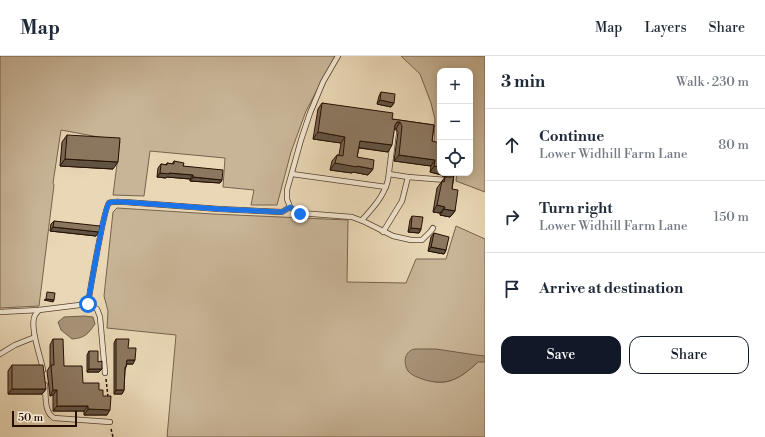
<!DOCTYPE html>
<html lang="en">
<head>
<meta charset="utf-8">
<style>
  :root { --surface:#fff; --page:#f6f6f7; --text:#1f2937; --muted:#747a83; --line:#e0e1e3; --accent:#111827 }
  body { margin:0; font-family:"Libre Bodoni",serif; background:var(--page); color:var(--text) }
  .controls { position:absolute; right:12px; top:12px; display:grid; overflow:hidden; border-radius:8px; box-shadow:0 2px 10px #0003 }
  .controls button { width:36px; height:36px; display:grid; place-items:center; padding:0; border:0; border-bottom:1px solid var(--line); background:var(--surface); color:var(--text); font:20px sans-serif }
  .scale { position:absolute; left:12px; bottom:10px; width:65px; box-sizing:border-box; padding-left:4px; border:2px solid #260f02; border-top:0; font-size:11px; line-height:14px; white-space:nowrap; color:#260f02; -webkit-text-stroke:3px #f1e5cf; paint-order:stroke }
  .stop { position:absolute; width:12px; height:12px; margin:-9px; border:3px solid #1a73e8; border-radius:50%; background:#fff }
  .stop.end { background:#1a73e8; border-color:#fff; box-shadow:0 1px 4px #0008 }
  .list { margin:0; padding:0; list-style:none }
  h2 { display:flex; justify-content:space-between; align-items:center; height:52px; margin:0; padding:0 16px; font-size:17px }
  h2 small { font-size:13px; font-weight:400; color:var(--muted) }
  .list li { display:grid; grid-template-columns:26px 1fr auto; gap:12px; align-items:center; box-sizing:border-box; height:72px; padding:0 16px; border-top:1px solid var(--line) }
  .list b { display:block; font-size:15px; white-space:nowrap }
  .list p { margin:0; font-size:13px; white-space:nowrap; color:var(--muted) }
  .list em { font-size:13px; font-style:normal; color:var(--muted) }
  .actions { display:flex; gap:8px; padding:12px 16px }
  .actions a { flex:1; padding:9px 0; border:1px solid var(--accent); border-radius:12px; text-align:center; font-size:14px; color:var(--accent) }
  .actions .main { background:var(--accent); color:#fff }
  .icon { flex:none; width:22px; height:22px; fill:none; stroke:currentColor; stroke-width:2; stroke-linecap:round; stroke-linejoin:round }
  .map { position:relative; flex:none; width:485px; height:381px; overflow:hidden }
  header { display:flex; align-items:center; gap:24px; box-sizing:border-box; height:56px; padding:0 20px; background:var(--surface); border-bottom:1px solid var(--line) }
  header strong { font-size:19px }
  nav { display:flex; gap:22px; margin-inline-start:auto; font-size:14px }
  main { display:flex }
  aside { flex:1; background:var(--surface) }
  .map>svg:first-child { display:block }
</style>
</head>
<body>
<header>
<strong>Map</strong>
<nav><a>Map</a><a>Layers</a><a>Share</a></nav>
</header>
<main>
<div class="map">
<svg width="485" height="381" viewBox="0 0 485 381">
  <rect width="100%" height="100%" fill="#e9d7b5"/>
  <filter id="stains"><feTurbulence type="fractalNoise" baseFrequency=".005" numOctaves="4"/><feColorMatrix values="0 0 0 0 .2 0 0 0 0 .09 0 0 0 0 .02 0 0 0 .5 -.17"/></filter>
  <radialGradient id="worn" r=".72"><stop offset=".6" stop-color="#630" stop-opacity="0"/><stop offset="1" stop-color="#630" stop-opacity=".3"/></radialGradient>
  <!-- green -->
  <g fill="#c8b597" stroke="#77624c" fill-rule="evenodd">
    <path d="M0,0H335L306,55L291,96L277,149H251L254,134L223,131L225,102L150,95L144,140L113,139L120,85L61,74L53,127L54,129L39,250L0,252Z"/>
    <path d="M401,0H485V136L456,125L457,117H470V15H440V88L434,86L435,63L431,47L420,18Z"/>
    <path d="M117,152L213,158L348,164L347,226L406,227L416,203H446L456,170L485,183V381H167L176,279L107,272L108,255L104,240L113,156ZM477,307C456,326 443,332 416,320Z"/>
  </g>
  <!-- water -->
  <g fill="#a79378" stroke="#735e49">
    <path d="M84,260L93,261L95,268C88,278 85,282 72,283L61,274L58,266L64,261Z"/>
    <path d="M416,293H436L476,299L485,300V306H478C460,323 447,331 422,323C417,321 411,319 408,315C403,307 404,294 416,293Z"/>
  </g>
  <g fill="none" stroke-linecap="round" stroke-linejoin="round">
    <defs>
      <g id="lane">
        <path d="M292,118L386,131"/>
        <path d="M389,118L408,121L446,124"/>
        <path d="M290,151L287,143V134L301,84L310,57L323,26L338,0"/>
        <path d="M362,164C373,152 384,140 388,124L394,76"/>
        <path d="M383,176L402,145L408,121"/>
        <path d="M88,248C90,235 104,152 109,147C113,145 120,146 125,146L219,153L282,156L290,151L296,156L300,157L352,161L365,166L393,180L411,184H422L431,175L433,172"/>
        <path d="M88,248L97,253L100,261L105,317"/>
        <path d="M39,254C38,255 36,258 35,259C29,271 41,301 43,314"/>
        <path d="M0,256L39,254L88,248"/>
        <path d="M0,298L15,289L35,281"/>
        <path d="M45,329C46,341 44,356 54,362L110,366"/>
      </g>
    </defs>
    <!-- lane casing -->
    <use href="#lane" stroke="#57412f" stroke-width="6"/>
    <!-- path -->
    <g stroke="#260f02" stroke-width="1.5" stroke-dasharray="3 2" stroke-linecap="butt">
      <path d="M106,323L108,341"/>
      <path d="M111,373L113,381"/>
    </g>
    <!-- lane -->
    <use href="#lane" stroke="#f1e5cf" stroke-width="4.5"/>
  </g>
  <!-- wall -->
  <g fill="#786652" stroke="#260f02">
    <path d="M381,36L394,47L391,51L377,48L379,40Z"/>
    <path d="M322,47L392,63L434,69L432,85L440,117H456L454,119L452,133L455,155L450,161L440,159V157L433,156L437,132L445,121H447L442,120V119L430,116L431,110L394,105L398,76L396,73H394L388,96L359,92L357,101L373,113L368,119L353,116L352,117L330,114L332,105L337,99H339L341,87L313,83L318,53Z"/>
    <path d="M67,79L113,113L60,110L62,86Z"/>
    <path d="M174,105L183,110L222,124L220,127L190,125V123L167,121L166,122L157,121L158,112L161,108L166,109L167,107L172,108Z"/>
    <path d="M412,160L421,173L419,177L408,176L410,164Z"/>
    <path d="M54,165L96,180L50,175L51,168Z"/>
    <path d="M434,177L446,194L444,198L428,195L431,181Z"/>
    <path d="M53,283L64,310L83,327L99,334L103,340L107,359H84V355H53V339L50,340L47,315L50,310V289Z"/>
    <path d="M116,283L128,292L133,308H127L125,314L124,334L122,338H114V287Z"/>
    <path d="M89,295L98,306L102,313L99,316H87V299Z"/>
    <path d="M12,309L46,333L42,338H8V315Z"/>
  </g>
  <!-- shaded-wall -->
  <g fill="#615342" stroke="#260f02">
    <path d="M380,44L394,47L391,51L377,48Z"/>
    <path d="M397,66H400L396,73H392Z"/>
    <path d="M318,76L345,81L341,87L313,83Z"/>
    <path d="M360,85L392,89L388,96L355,91Z"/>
    <path d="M399,99L435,104L431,110L394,105Z"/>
    <path d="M65,103L118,106L113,113L60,110Z"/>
    <path d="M335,107L357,110L373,113L368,119L353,116L352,117L330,114Z"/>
    <path d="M434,110L440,111V117H443L442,119L430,116Z"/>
    <path d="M160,117H169L193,119L190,123L167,121L166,122L157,121Z"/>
    <path d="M444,117H449L447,120H442Z"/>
    <path d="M193,121L222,124L220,127L190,125Z"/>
    <path d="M437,149L445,151L440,157L433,156Z"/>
    <path d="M444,153L455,155L450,161L440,159Z"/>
    <path d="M53,171L99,176L96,180L50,175Z"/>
    <path d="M411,172L421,173L419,177L408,176Z"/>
    <path d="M431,191L446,194L444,198L428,195Z"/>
    <path d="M46,243L54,244L53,246L44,244Z"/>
    <path d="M127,304H135L133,308H124Z"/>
    <path d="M89,313H102L99,316H87Z"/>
    <path d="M12,333H46L42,338H8Z"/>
    <path d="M53,334H57L53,339L50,340Z"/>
    <path d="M116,334H124L122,338H114Z"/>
    <path d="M57,350H88L84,355H53Z"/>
    <path d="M88,353L110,354L107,359H84Z"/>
  </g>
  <!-- building -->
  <g fill="#8b775f" stroke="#260f02">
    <path d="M381,36L395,38L394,47L380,44Z"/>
    <path d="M322,47L393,57L392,63L434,69L432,85L440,87V111L434,110L435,104L399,99L402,70L400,66H397L395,69L392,89L360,85L357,101L374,104L373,113L357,110V111L335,107L337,99L343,100L345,81L318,76Z"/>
    <path d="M67,79L120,82L118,106L65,103Z"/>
    <path d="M174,105L184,107L183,110L223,114L222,124L193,121V119L169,117V118L160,117L161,108L167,109V107L174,108Z"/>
    <path d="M454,117L452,133L458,134L455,155L444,153L445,151L437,149L442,125L444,126L445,121H452L454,118Z"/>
    <path d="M412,160L423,161L421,173L411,172Z"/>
    <path d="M54,165L100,170L99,176L53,171Z"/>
    <path d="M434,177L449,181L446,194L431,191Z"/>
    <path d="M47,236L55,237L54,244L46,243Z"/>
    <path d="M53,283H63L64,310H82L83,327H99V334H103V340H111L110,354L88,353V350H57V334H53L51,309H54Z"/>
    <path d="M116,283H129L128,292H136L135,304H127L126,311H125L124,334H116Z"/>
    <path d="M89,295H98V306L102,305V313H89Z"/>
    <path d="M12,309H43L46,333H12Z"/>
  </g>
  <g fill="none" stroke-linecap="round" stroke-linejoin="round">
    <!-- route -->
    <path stroke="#1a73e8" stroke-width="5" d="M88,248C90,235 104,152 109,147C113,145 120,146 125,146L219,153L282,156L290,151L296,156L300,158"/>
  </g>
  <rect width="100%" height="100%" filter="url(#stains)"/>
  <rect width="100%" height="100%" fill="url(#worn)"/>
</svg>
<div class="controls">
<button>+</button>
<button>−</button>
<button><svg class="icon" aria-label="locate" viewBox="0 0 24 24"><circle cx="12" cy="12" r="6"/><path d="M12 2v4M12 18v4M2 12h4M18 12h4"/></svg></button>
</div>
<div class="scale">50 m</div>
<div class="stop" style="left:88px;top:248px"></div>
<div class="stop end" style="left:300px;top:158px"></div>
</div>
<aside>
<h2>3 min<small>Walk · 230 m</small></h2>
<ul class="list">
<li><svg class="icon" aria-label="ahead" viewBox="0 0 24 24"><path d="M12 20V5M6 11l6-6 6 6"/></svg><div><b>Continue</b><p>Lower Widhill Farm Lane</p></div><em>80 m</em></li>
<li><svg class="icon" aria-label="right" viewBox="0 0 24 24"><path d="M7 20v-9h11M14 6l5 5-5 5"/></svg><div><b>Turn right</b><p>Lower Widhill Farm Lane</p></div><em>150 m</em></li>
<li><svg class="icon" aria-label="arrive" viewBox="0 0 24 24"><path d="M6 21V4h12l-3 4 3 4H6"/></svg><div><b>Arrive at destination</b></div></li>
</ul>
<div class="actions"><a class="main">Save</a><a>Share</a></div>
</aside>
</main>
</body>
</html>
